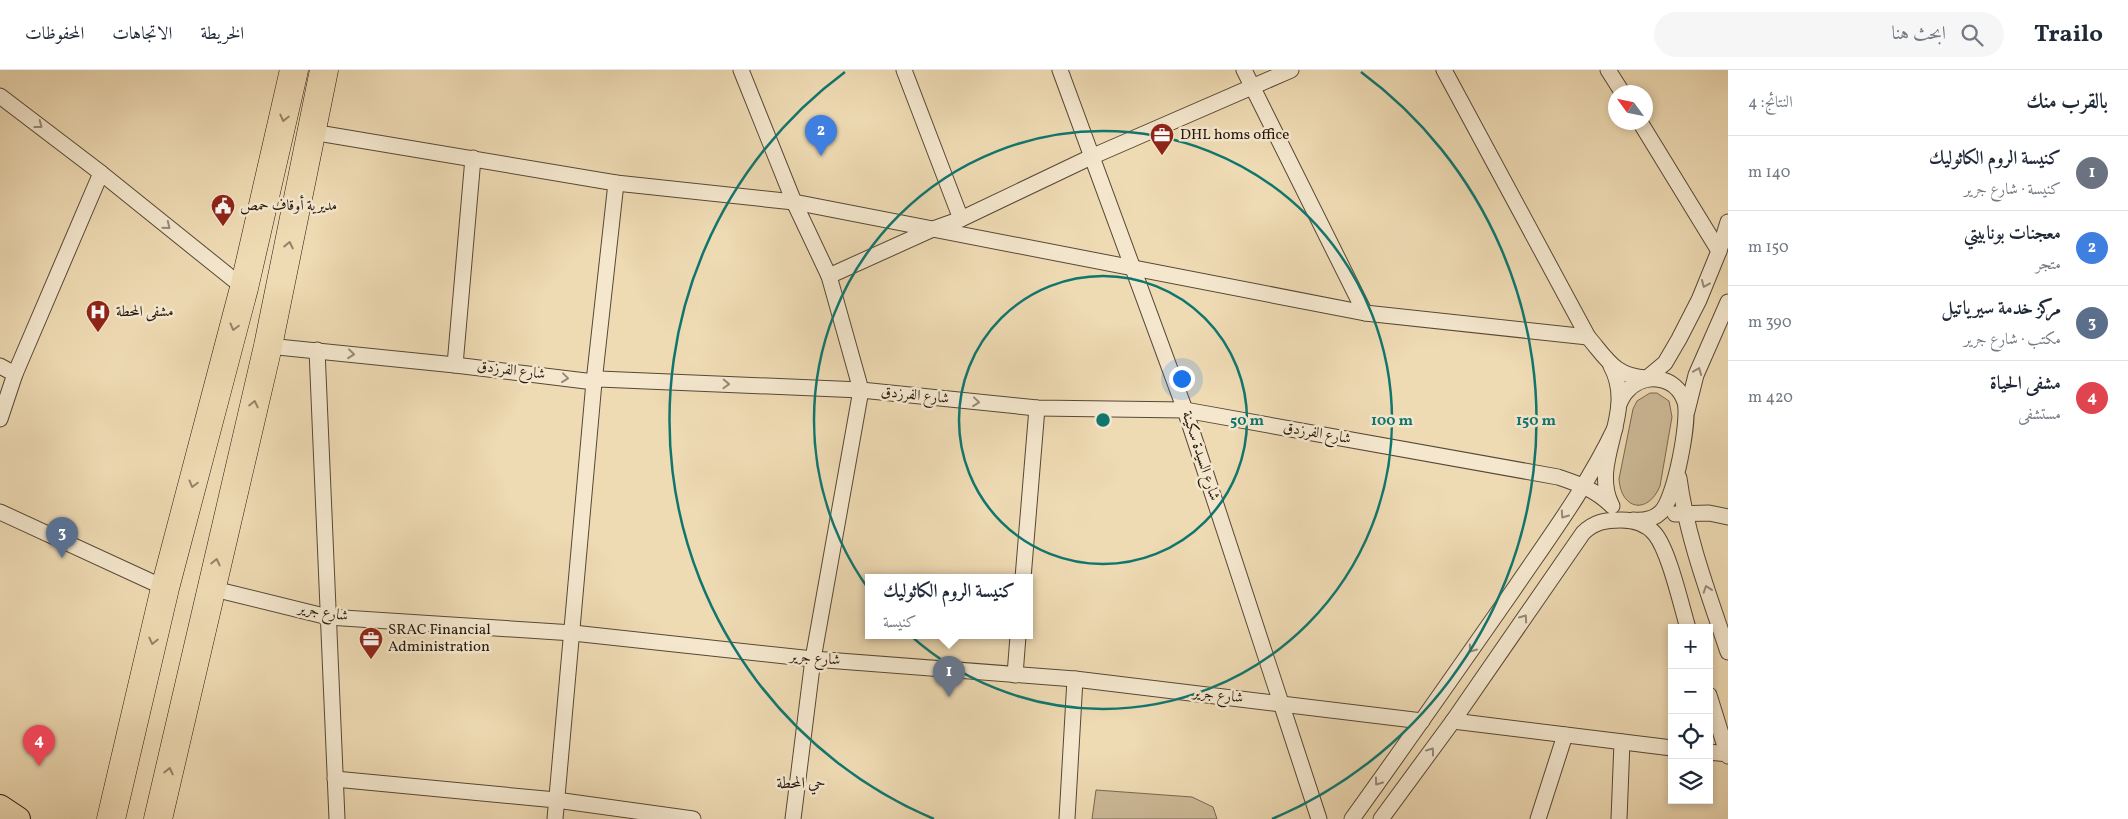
<!DOCTYPE html>
<html lang="ar">
<head>
<meta charset="utf-8">
<style>
  :root { --surface:#fff; --page:#f6f6f7; --text:#1f2937; --muted:#747a83; --line:#e0e1e3; --accent:#8f2418 }
  body { margin:0; font-family:Vollkorn,Amiri,serif; background:var(--page); color:var(--text); direction:rtl }
  .controls { position:absolute; right:15px; bottom:15px; display:grid; overflow:hidden; border-radius:0px; box-shadow:0 2px 8px #0003 }
  .controls button { width:45px; height:45px; display:grid; place-items:center; padding:0; border:0; border-bottom:1px solid var(--line); background:var(--surface); color:var(--text); font:25px sans-serif }
  .compass { position:absolute; left:1608px; top:15px; width:45px; height:45px; border-radius:50%; background:var(--surface); box-shadow:0 2px 8px #0003; rotate:303deg }
  .you { position:absolute; left:1181px; top:308px; width:18px; height:18px; margin:-12px; border:4px solid #fff; border-radius:50%; background:#1a73e8; box-shadow:0 0 0 8px #1a73e833 }
  .badge { display:grid; place-items:center; width:32px; height:32px; border-radius:50%; background:var(--accent); color:#fff; font-size:16px; font-weight:700 }
  .pin { position:absolute; translate:-50% -41px; filter:drop-shadow(0 1px 2px #0008) }
  .pin::after { content:''; position:absolute; top:26px; width:18px; height:15px; background:inherit; clip-path:polygon(0 0,100% 0,50% 100%) }
  .popup { position:absolute; left:865px; top:504px; width:168px; height:65px; box-sizing:border-box; display:grid; place-content:center; border-radius:0px; background:var(--surface); filter:drop-shadow(0 1px 4px #0005); font-size:16px; white-space:nowrap; color:var(--muted) }
  .popup b { font-size:19px; color:var(--text) }
  .popup::after { content:''; position:absolute; left:50%; top:100%; margin-left:-10px; border:10px solid transparent; border-top-color:var(--surface) }
  .list { margin:0; padding:0; list-style:none }
  h2 { display:flex; justify-content:space-between; align-items:center; height:65px; margin:0; padding:0 20px; font-size:21px }
  h2 small { font-size:16px; font-weight:400; color:var(--muted) }
  .list li { display:grid; grid-template-columns:32px 1fr auto; gap:15px; align-items:center; box-sizing:border-box; height:75px; padding:0 20px; border-top:1px solid var(--line) }
  .list b { display:block; font-size:19px; white-space:nowrap }
  .list p { margin:0; font-size:16px; white-space:nowrap; color:var(--muted) }
  .list em { font-size:16px; font-style:normal; color:var(--muted) }
  .icon { flex:none; width:28px; height:28px; fill:none; stroke:currentColor; stroke-width:2; stroke-linecap:round; stroke-linejoin:round }
  .map { position:relative; flex:none; width:1728px; height:749px; overflow:hidden; direction:ltr }
  header { display:flex; align-items:center; gap:30px; box-sizing:border-box; height:70px; padding:0 25px; background:var(--surface); border-bottom:1px solid var(--line) }
  header strong { font-size:24px }
  nav { display:flex; gap:28px; margin-inline-start:auto; font-size:18px }
  .search { width:350px; height:45px; background:var(--page); display:flex; align-items:center; gap:12px; box-sizing:border-box; padding:0 18px; border-radius:28px; color:var(--muted); font-size:19px }
  main { display:flex }
  aside { flex:1; background:var(--surface) }
  .map>svg:first-child { display:block }
</style>
</head>
<body>
<header>
<strong>Trailo</strong>
<div class="search"><svg class="icon" aria-label="search" viewBox="0 0 24 24"><circle cx="10" cy="10" r="6"/><path d="M15 15l6 6"/></svg>ابحث هنا</div>
<nav><a>الخريطة</a><a>الاتجاهات</a><a>المحفوظات</a></nav>
</header>
<main>
<aside>
<h2>بالقرب منك<small>النتائج: 4</small></h2>
<ul class="list">
<li><span class="badge" style="background:#6b7280">1</span><div><b>كنيسة الروم الكاثوليك</b><p>كنيسة · شارع جرير</p></div><em>140 m</em></li>
<li><span class="badge" style="background:#3f7fe0">2</span><div><b>معجنات بونابيتي</b><p>متجر</p></div><em>150 m</em></li>
<li><span class="badge" style="background:#5c6f8a">3</span><div><b>مركز خدمة سيرياتيل</b><p>مكتب · شارع جرير</p></div><em>390 m</em></li>
<li><span class="badge" style="background:#e0444e">4</span><div><b>مشفى الحياة</b><p>مستشفى</p></div><em>420 m</em></li>
</ul>
</aside>
<div class="map">
<svg width="1728" height="749" viewBox="0 0 1728 749">
  <rect width="100%" height="100%" fill="#eedab3"/>
  <filter id="stains"><feTurbulence type="fractalNoise" baseFrequency=".004" numOctaves="4"/><feColorMatrix values="0 0 0 0 .2 0 0 0 0 .09 0 0 0 0 .02 0 0 0 .5 -.17"/></filter>
  <radialGradient id="worn" r=".72"><stop offset=".6" stop-color="#630" stop-opacity="0"/><stop offset="1" stop-color="#630" stop-opacity=".3"/></radialGradient>
  <!-- green -->
  <g fill="#ccb997" stroke="#786852">
    <path d="M1650,323H1657L1669,331L1672,347L1660,416C1648,445 1621,440 1619,409L1633,339L1637,331Z"/>
    <path d="M1096,720L1192,727L1213,737L1217,749H1092Z"/>
  </g>
  <g fill="none" stroke-linecap="round" stroke-linejoin="round">
    <defs>
      <g id="street">
        <path d="M741,0L794,132L829,206L861,320L813,589L793,749"/>
        <path d="M904,0L961,149"/>
        <path d="M1060,0L1185,340L1319,749"/>
        <path d="M1244,0L1365,243"/>
        <path d="M1444,0L1588,267C1607,289 1615,307 1647,308L1665,293L1679,269L1699,230L1719,181L1728,152"/>
        <path d="M1608,0L1622,22"/>
        <path d="M0,26L101,103L244,218"/>
        <path d="M1640,52L1719,181"/>
        <path d="M312,62L616,113L794,132L1365,243L1588,267"/>
        <path d="M829,206L933,159L961,149L1091,87L1291,0"/>
        <path d="M268,276L455,295L594,312L599,309L861,320L1037,338L1185,340L1558,407C1579,414 1596,420 1612,436"/>
        <path d="M317,280L337,749"/>
        <path d="M455,295L473,88"/>
        <path d="M0,296L15,304"/>
        <path d="M1611,296C1637,343 1590,390 1611,434"/>
        <path d="M1619,334C1621,330 1623,325 1627,321C1644,302 1676,305 1685,332C1690,349 1675,429 1661,442C1654,449 1643,451 1633,450"/>
        <path d="M1687,341L1696,305L1728,232"/>
        <path d="M0,349L15,304L101,103"/>
        <path d="M1679,408C1687,468 1709,525 1728,582"/>
        <path d="M0,442L165,518"/>
        <path d="M1675,444L1709,443L1728,447"/>
        <path d="M1023,508L1037,338"/>
        <path d="M210,518L328,547L573,563L813,589L1075,609L1422,651"/>
        <path d="M1015,605L1018,566"/>
        <path d="M1709,625L1728,686"/>
        <path d="M1453,651L1672,678"/>
        <path d="M1709,682L1728,684"/>
        <path d="M335,709L556,730L693,749"/>
        <path d="M555,749L594,312L616,113"/>
        <path d="M1067,749L1075,609"/>
        <path d="M1352,749C1406,674 1459,598 1512,522C1548,469 1587,417 1615,358"/>
        <path d="M1381,749L1453,651L1583,463C1594,452 1605,450 1621,450C1634,450 1646,453 1655,464C1669,481 1681,535 1688,558"/>
        <path d="M1538,749L1565,665"/>
        <path d="M1619,749L1622,672"/>
      </g>
      <path id="primary" d="M0,737L18,749"/>
      <g id="highway">
        <path d="M111,749L165,518L244,218L294,0"/>
        <path d="M158,749L268,276L324,0"/>
      </g>
    </defs>
    <!-- street casing -->
    <use href="#street" stroke="#574836" stroke-width="17"/>
    <!-- primary casing -->
    <use href="#primary" stroke="#25170c" stroke-width="26"/>
    <!-- highway casing -->
    <use href="#highway" stroke="#25170c" stroke-width="29"/>
    <!-- street -->
    <use href="#street" stroke="#f4e7ce" stroke-width="15"/>
    <!-- primary -->
    <use href="#primary" stroke="#eedab3" stroke-width="24"/>
    <!-- highway -->
    <use href="#highway" stroke="#eedab3" stroke-width="28"/>
  </g>
  <!-- one-way arrows -->
  <defs><path id="oneway-chevron" d="M-2-3.5L2.5 0L-2 3.5" fill="none" stroke-width="1.6" stroke-linecap="round" stroke-linejoin="round" transform="scale(1.25)"/></defs>
  <g stroke="#948268">
    <use href="#oneway-chevron" transform="translate(284 48) rotate(103)"/>
    <use href="#oneway-chevron" transform="translate(289 175) rotate(-78)"/>
    <use href="#oneway-chevron" transform="translate(234 257) rotate(105)"/>
    <use href="#oneway-chevron" transform="translate(254 334) rotate(-77)"/>
    <use href="#oneway-chevron" transform="translate(193 414) rotate(105)"/>
    <use href="#oneway-chevron" transform="translate(216 492) rotate(-77)"/>
    <use href="#oneway-chevron" transform="translate(153 571) rotate(103)"/>
    <use href="#oneway-chevron" transform="translate(169 701) rotate(-77)"/>
  </g>
  <g stroke="#978977">
    <use href="#oneway-chevron" transform="translate(39 55) rotate(37)"/>
    <use href="#oneway-chevron" transform="translate(167 156) rotate(39)"/>
    <use href="#oneway-chevron" transform="translate(1705 214) rotate(113)"/>
    <use href="#oneway-chevron" transform="translate(351 284) rotate(6)"/>
    <use href="#oneway-chevron" transform="translate(1698 301) rotate(-68)"/>
    <use href="#oneway-chevron" transform="translate(565 308) rotate(7)"/>
    <use href="#oneway-chevron" transform="translate(726 314) rotate(2)"/>
    <use href="#oneway-chevron" transform="translate(976 332) rotate(6)"/>
    <use href="#oneway-chevron" transform="translate(1564 445) rotate(125)"/>
    <use href="#oneway-chevron" transform="translate(1707 519) rotate(-109)"/>
    <use href="#oneway-chevron" transform="translate(1524 548) rotate(-55)"/>
    <use href="#oneway-chevron" transform="translate(1472 579) rotate(125)"/>
    <use href="#oneway-chevron" transform="translate(1431 681) rotate(-54)"/>
    <use href="#oneway-chevron" transform="translate(1378 712) rotate(126)"/>
  </g>
  <!-- distance rings -->
  <g fill="none" stroke="#0f766e" stroke-width="2.5">
    <circle cx="1103" cy="350" r="144"/>
    <circle cx="1103" cy="350" r="289"/>
    <path d="M934 749A433 433 0 0 1 845 2M1361 2A433 433 0 0 1 1272 749"/>
  </g>
  <!-- icons -->
  <defs>
    <symbol id="office-pin" viewBox="-11 -11 22 30"><path d="M0 17L-7.5 6A9.5 9.5 0 1 1 7.5 6Z" fill="#8f2418" stroke="#f4e7ce"/><path d="M-6-3h4V-5.5h4V-3h4V5H-6ZM-1-4.5V-3h2v-1.5ZM-6 0V1H6V0Z" fill="#fff"/></symbol>
    <symbol id="civic-pin" viewBox="-11 -11 22 30"><path d="M0 17L-7.5 6A9.5 9.5 0 1 1 7.5 6Z" fill="#8f2418" stroke="#f4e7ce"/><path d="M-.6-6.5H3V-4.5H.6V-3L4-1V1h2V6H-6V1h2V-1L-.6-3ZM-1.2 2.5V6h2.4V2.5Z" fill="#fff"/></symbol>
    <symbol id="hospital-pin" viewBox="-11 -11 22 30"><path d="M0 17L-7.5 6A9.5 9.5 0 1 1 7.5 6Z" fill="#8f2418" stroke="#f4e7ce"/><path d="M-5-5h3v3.5h4V-5h3V5h-3V1.5h-4V5h-3Z" fill="#fff"/></symbol>
  </defs>
  <g fill-rule="evenodd">
    <use href="#office-pin" x="1148" y="51" width="28" height="38"/>
    <use href="#civic-pin" x="209" y="122" width="28" height="38"/>
    <use href="#hospital-pin" x="84" y="228" width="28" height="38"/>
    <use href="#office-pin" x="357" y="555" width="28" height="38"/>
  </g>
  <g text-anchor="middle" dominant-baseline="central" stroke-width="5" stroke-linejoin="round" paint-order="stroke">
    <!-- poi labels -->
    <g font-size="15" fill="#25170c" stroke="#f4e7ce" text-anchor="start">
      <text x="1180" y="65">DHL homs office</text>
      <text x="240" y="136">مديرية أوقاف حمص</text>
      <text x="116" y="242">مشفى المحطة</text>
      <text x="388" y="560">SRAC Financial<tspan x="388" dy="17">Administration</tspan></text>
    </g>
    <!-- street labels -->
    <g font-size="15" fill="#25170c" stroke="#f4e7ce">
      <text transform="translate(511 301) rotate(7)">شارع الفرزدق</text>
      <text transform="translate(915 326) rotate(6)">شارع الفرزدق</text>
      <text transform="translate(1317 364) rotate(10)">شارع الفرزدق</text>
      <text transform="translate(1200 386) rotate(72)">شارع السيدة سكينة</text>
      <text transform="translate(323 543) rotate(10)">شارع جرير</text>
      <text transform="translate(815 589) rotate(5)">شارع جرير</text>
      <text transform="translate(1218 626) rotate(7)">شارع جرير</text>
    </g>
    <!-- neighbourhood labels -->
    <g font-size="16" fill="#25170c" stroke="#f4e7ce">
      <text x="801" y="714">حي المحطة</text>
    </g>
  </g>
  <circle cx="1103" cy="350" r="8" fill="#0f766e" stroke="#f4e7ce" stroke-width="2.5"/>
  <g font-size="15" text-anchor="middle" font-weight="bold" fill="#0f766e" stroke="#f4e7ce" stroke-width="5" stroke-linejoin="round" paint-order="stroke">
    <text x="1247" y="355">50 m</text>
    <text x="1392" y="355">100 m</text>
    <text x="1536" y="355">150 m</text>
  </g>
  <rect width="100%" height="100%" filter="url(#stains)"/>
  <rect width="100%" height="100%" fill="url(#worn)"/>
</svg>
<div class="controls">
<button>+</button>
<button>−</button>
<button><svg class="icon" aria-label="locate" viewBox="0 0 24 24"><circle cx="12" cy="12" r="6"/><path d="M12 2v4M12 18v4M2 12h4M18 12h4"/></svg></button>
<button><svg class="icon" aria-label="layers" viewBox="0 0 24 24"><path d="M12 4l9 5-9 5-9-5zM3 14l9 5 9-5"/></svg></button>
</div>
<svg class="compass" viewBox="-18 -18 36 36"><path d="M0-13l5 13h-10z" fill="#e53935"/><path d="M0 13l5-13h-10z" fill="#747a83"/></svg>
<div class="you"></div>
<div class="pin badge" style="left:949px;top:627px;background:#6b7280">1</div>
<div class="popup"><b>كنيسة الروم الكاثوليك</b>كنيسة</div>
<div class="pin badge" style="left:821px;top:86px;background:#3f7fe0">2</div>
<div class="pin badge" style="left:62px;top:488px;background:#5c6f8a">3</div>
<div class="pin badge" style="left:39px;top:696px;background:#e0444e">4</div>
</div>
</main>
</body>
</html>
